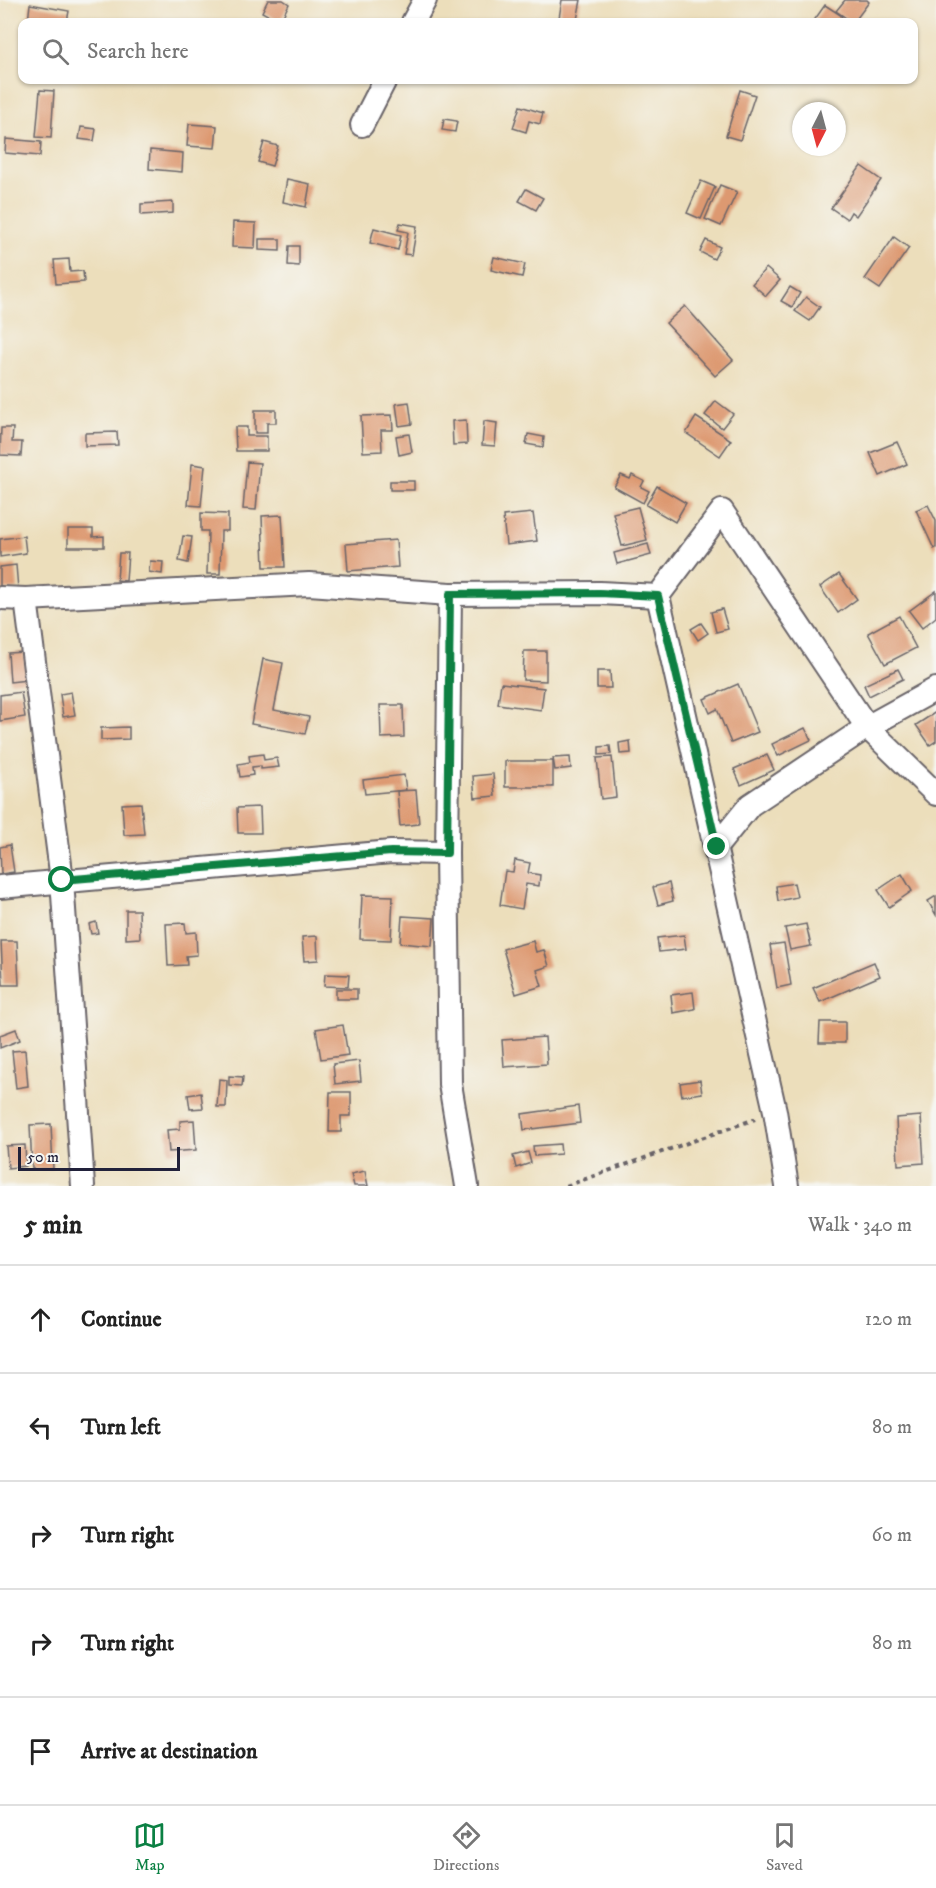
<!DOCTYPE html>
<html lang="en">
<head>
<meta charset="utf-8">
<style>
  :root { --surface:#fff; --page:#f6f6f6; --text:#222; --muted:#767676; --line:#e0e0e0; --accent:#0b8043 }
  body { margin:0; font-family:"IM FELL DW Pica",serif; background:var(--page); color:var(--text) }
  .compass { position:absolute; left:792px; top:102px; width:54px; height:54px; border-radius:50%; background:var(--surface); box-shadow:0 2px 4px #0004; rotate:186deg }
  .scale { position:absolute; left:18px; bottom:15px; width:162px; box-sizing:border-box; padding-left:6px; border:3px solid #22223b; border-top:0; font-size:16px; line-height:21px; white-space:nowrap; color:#22223b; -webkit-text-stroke:4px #f6f6f2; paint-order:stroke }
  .stop { position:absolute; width:18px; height:18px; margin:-14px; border:4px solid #0b8043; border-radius:50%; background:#fff }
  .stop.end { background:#0b8043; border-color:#fff; box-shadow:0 2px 6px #0008 }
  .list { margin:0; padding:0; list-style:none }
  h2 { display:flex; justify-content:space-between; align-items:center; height:78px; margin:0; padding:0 24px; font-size:26px }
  h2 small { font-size:20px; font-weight:400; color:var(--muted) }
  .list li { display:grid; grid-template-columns:39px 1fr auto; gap:18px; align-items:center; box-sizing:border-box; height:108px; padding:0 24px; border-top:2px solid var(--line) }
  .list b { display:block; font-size:22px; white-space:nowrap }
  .list em { font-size:20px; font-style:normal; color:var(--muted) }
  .icon { flex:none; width:33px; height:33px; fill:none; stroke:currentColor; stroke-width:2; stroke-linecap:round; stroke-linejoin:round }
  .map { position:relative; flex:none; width:936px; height:1186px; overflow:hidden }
  .search { position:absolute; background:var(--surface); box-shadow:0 2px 4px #0004; left:18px; right:18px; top:18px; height:66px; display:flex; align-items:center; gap:15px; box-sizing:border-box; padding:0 21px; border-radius:12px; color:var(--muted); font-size:22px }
  .sheet { height:618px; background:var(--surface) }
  nav { display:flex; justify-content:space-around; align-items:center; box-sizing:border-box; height:84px; border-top:2px solid var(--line); background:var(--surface); font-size:16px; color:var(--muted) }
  nav a { display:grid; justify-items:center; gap:3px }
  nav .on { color:var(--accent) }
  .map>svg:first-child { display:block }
</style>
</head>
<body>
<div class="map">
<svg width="936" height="1186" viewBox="0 0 936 1186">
  <rect width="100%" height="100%" fill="#f6f6f2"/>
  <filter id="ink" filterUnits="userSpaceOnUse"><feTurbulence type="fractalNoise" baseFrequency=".0167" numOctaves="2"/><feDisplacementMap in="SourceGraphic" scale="12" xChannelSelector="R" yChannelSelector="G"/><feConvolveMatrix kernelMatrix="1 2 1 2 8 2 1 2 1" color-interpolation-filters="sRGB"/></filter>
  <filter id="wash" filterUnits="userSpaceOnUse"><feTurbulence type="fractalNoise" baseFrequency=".008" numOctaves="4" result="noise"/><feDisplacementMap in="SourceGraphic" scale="24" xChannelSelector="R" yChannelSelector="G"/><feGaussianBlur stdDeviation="1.35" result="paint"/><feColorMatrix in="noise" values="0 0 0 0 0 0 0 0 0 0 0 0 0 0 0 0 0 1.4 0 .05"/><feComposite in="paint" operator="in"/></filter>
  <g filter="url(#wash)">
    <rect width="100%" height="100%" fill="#ecdebb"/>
    <g id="blocks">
      <!-- building -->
      <g fill="#dd9971">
        <path d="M268,0H283L289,4L280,22L262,12Z"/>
        <path d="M562,0H581L577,20L559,18Z"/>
        <path d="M845,0H867L869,2L854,22H852L836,11Z"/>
        <path d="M30,4L69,11L67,22H28Z"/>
        <path d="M825,5L842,16L837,22H813Z"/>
        <path d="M40,90L54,91L51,138L36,137Z"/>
        <path d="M740,90L755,95L740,140L726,136Z"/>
        <path d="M520,106L543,113L540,124L529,121L526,132L513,128Z"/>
        <path d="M444,119L457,121L455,132L442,130Z"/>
        <path d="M189,124L217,126L215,148L187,146Z"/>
        <path d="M81,127L96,129L94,141L79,139Z"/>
        <path d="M6,139L41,142L40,156L5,153Z"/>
        <path d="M264,142L278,146L272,166L258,162Z"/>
        <path d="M150,150L183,153L182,172L149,169Z"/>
        <path d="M861,166L881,180L856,216L851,212L847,219L831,208Z"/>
        <path d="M287,179L310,184L306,207L283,202Z"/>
        <path d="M701,181L715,187L701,219L687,213Z"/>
        <path d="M720,185L737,192L721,226L705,219Z"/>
        <path d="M526,189L543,198L536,210L519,201Z"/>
        <path d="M173,202V213L141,215V204Z"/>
        <path d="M233,222L256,223L255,248L232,247Z"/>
        <path d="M400,223L417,226L412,255L404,254L408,232L398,230Z"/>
        <path d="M374,228L401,235L398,250L370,243Z"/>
        <path d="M894,237L909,248L880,289L865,279Z"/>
        <path d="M259,239H280V251L259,250Z"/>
        <path d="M706,240L720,247L714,259L700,252Z"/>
        <path d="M289,246H299V266L288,265Z"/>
        <path d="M494,257L525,264L522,277L491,270Z"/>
        <path d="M69,259L70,272L83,271L84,282L56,284L54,260Z"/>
        <path d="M766,268L780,280L766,296L752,284Z"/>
        <path d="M790,287L800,293L792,307L781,301Z"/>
        <path d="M806,297L820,307L810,321L795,311Z"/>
        <path d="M685,306L733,360L715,376L666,323Z"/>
        <path d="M716,401L733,414L722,428L705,415Z"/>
        <path d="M409,402L412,424L399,426L396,404Z"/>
        <path d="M255,410H276V423H267V433H255Z"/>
        <path d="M392,415L393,430H381L382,451L363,452L361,416Z"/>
        <path d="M696,417L731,440L720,456L686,433Z"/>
        <path d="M466,420L467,444L453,445L452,421Z"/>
        <path d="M484,421L497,423L495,446L482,445Z"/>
        <path d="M235,427H247V436H267V451H236Z"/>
        <path d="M1,428H13L12,442H22L21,456L0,455Z"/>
        <path d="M117,432L118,445L85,446V433Z"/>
        <path d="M409,434L412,452L399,455L396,436Z"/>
        <path d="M528,434L544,437L543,447L526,444Z"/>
        <path d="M897,442L907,464L880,476L870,453Z"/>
        <path d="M247,462L260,463L256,510L243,509Z"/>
        <path d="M192,464L205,466L201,506L188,505Z"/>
        <path d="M621,475L630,479L632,475L644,481L641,487L649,491L643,503L614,487Z"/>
        <rect x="390" y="481" width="24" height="9"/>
        <path d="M657,486L686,503L675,522L646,505Z"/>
        <path d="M928,505L936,521V548L934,549L916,510Z"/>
        <path d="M638,507L647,540L622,546L613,513Z"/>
        <path d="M201,513L228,514V531H221L220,574H207L208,531H201Z"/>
        <path d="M533,513L537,541L506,545L503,516Z"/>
        <path d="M282,515L285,567H264L262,516Z"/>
        <path d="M68,529H93V537L104,536V547H68Z"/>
        <path d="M24,536L26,553L0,557V539Z"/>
        <path d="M183,536L192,537L188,563L179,561Z"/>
        <path d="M396,540L398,567L348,571L346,544Z"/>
        <path d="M648,544L651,555L617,564L614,553Z"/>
        <path d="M119,553H128L126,581L117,580Z"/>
        <path d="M150,561L163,562L162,574L149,572Z"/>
        <path d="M16,565L18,589L0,591V567Z"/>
        <path d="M839,574L857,599L838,613L820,587Z"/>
        <path d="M936,591V617L922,628L909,611Z"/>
        <path d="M722,609L728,629L716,632L711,612Z"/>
        <path d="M899,616L916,648L885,664L868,633Z"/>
        <path d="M701,623L708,633L698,640L691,629Z"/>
        <path d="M524,651H546V681L523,680Z"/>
        <path d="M24,652L27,680L10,682L8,653Z"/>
        <path d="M263,659L283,663L274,710L309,717L305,734L251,724Z"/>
        <path d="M898,669L903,679L869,696L864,685Z"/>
        <path d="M597,671H610L611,688H597Z"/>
        <path d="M501,683L544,688L541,710L498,704Z"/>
        <path d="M738,684L758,732L731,743L717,709L710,713L704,699Z"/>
        <path d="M21,692L25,717L0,721V695Z"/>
        <path d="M71,692L75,715L63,717L60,694Z"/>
        <path d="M380,705H403L404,737L381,738Z"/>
        <path d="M936,712V741L930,745L916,725Z"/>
        <path d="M129,727V739L101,740V728Z"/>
        <path d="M805,728L811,740L778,756L772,744Z"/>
        <path d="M630,741L631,753L620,754L619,743Z"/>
        <path d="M610,746L611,754L599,755V747Z"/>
        <path d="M263,754L264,760L277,758L279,767L261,769V766L252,767L253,775L240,777L238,764L250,762L249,756Z"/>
        <path d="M767,755L774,770L741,785L734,769Z"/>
        <path d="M570,757L571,768L555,770L553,758Z"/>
        <path d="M612,757L616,797L601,799L597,758Z"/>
        <rect x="505" y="761" width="48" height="26"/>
        <path d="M493,774L495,796L475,798L473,776Z"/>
        <path d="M404,775L406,790L365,794L363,780Z"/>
        <path d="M416,790L419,824L400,826L397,791Z"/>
        <path d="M141,803L144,834L124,835L122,804Z"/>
        <path d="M260,807L261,833H238L237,808Z"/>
        <path d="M10,845L14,872L1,874L0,847Z"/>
        <path d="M515,860L530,863L528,873L540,875L539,886L526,884L522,909L500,905L505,871L513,872Z"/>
        <path d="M902,874L912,891L889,907L878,890Z"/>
        <path d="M669,883L673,901L658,905L653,887Z"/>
        <path d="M794,883L797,897L778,901L776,886Z"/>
        <path d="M362,895L393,896L391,940L360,939Z"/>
        <path d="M936,896V915L928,901Z"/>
        <path d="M126,910H139L140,938L126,939Z"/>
        <path d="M402,916L434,918L432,946L400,943Z"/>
        <path d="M96,922L98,933L91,934L89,924Z"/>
        <path d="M185,923L186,933L196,932L197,955L186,956L187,965L168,966L166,924Z"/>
        <path d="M806,924L811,946L790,950L785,928Z"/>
        <path d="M684,935L686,949L659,952L657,938Z"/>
        <path d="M317,936L318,960L304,961L302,937Z"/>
        <path d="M1,941H17L19,985H3Z"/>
        <path d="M533,941L536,952L544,950L549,966L537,970L542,986L516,994L503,949Z"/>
        <path d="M784,943L791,985L777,988L770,945Z"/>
        <path d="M874,962L880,976L820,1002L813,988Z"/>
        <path d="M325,974L349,975L348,987L324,986Z"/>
        <rect x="336" y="989" width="21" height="10"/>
        <path d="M693,992L695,1009L673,1013L671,995Z"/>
        <path d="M820,1022H845V1043H819Z"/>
        <path d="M343,1025L348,1055L321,1059L316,1029Z"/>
        <path d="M16,1029L20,1040L0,1048V1035Z"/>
        <path d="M545,1037L547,1064L504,1067L502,1040Z"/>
        <path d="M25,1050L28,1086L16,1088L12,1051Z"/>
        <path d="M359,1061L361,1081L335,1084L333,1064Z"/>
        <path d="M229,1076L243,1077L242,1086L229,1085Z"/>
        <path d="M219,1079L227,1080L226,1107H217Z"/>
        <path d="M700,1080L702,1093L682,1096L680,1083Z"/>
        <path d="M330,1092H351V1116H341V1132H329Z"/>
        <path d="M201,1093L203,1108L190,1109L188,1095Z"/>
        <path d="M578,1106L580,1123L524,1130L522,1114Z"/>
        <path d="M921,1116L924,1163L898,1165L896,1118Z"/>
        <path d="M194,1120L196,1150L169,1152L167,1130L180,1129V1121Z"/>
        <path d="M51,1124L53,1169H32L30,1125Z"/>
        <path d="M560,1144L561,1154L534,1156L533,1146Z"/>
        <path d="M25,1145L26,1166L8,1168L6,1146Z"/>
        <path d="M528,1152L531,1163L516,1168L513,1156Z"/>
        <path d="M365,1171L368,1186H354L351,1174Z"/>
      </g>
    </g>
  </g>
  <g filter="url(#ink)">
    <use href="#blocks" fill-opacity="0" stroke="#696468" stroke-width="1.5"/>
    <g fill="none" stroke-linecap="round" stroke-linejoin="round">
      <defs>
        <g id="minor">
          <path d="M413,22L425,0"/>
          <path d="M362,125L385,80"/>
          <path d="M450,594L447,853L450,1084L467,1186"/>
          <path d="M0,598L26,599L309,584L450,594L600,593L658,596"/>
          <path d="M26,599L62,880L83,1186"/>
          <path d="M716,847L750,805L867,727L936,689"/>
          <path d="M0,887L391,852L447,853"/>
          <path d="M787,1186L775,1111L658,596L722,511L867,727L936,794"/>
        </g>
      </defs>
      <!-- minor casing -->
      <use href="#minor" stroke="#696468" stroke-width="26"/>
      <!-- path -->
      <path stroke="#696468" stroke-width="4" stroke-dasharray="4.5 4.5" stroke-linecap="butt" d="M566,1186L755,1119"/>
      <!-- minor -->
      <use href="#minor" stroke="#fff" stroke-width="22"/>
    </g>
  </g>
  <g fill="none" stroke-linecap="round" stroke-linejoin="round" filter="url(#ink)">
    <!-- route -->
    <path stroke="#0b8043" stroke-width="8" d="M62,880L391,852L447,853L450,594L600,593L658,596L717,847"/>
  </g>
</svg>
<svg class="compass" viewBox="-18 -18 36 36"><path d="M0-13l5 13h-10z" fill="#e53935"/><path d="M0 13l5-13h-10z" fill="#767676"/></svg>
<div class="scale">50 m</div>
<div class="stop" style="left:62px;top:880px"></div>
<div class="stop end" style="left:717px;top:847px"></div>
<div class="search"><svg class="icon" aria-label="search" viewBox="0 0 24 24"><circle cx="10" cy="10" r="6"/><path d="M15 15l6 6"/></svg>Search here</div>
</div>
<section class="sheet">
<h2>5 min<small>Walk · 340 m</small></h2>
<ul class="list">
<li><svg class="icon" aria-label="ahead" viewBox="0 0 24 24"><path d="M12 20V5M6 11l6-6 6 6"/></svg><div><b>Continue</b></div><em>120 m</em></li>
<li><svg class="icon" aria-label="left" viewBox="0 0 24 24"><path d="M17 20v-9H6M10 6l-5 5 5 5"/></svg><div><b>Turn left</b></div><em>80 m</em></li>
<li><svg class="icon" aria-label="right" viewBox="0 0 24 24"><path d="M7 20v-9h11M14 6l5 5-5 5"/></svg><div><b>Turn right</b></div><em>60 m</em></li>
<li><svg class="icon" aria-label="right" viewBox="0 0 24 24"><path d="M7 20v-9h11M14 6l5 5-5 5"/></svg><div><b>Turn right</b></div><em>80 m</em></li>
<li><svg class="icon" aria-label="arrive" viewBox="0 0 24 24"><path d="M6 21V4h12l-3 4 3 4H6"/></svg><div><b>Arrive at destination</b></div></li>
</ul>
</section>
<nav>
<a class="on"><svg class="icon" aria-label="map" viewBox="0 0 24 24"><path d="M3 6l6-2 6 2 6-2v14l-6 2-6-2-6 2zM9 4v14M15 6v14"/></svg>Map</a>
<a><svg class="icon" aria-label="directions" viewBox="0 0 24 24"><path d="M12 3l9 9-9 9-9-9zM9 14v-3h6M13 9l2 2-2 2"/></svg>Directions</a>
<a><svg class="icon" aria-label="saved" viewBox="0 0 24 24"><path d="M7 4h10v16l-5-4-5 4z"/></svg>Saved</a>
</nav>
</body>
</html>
